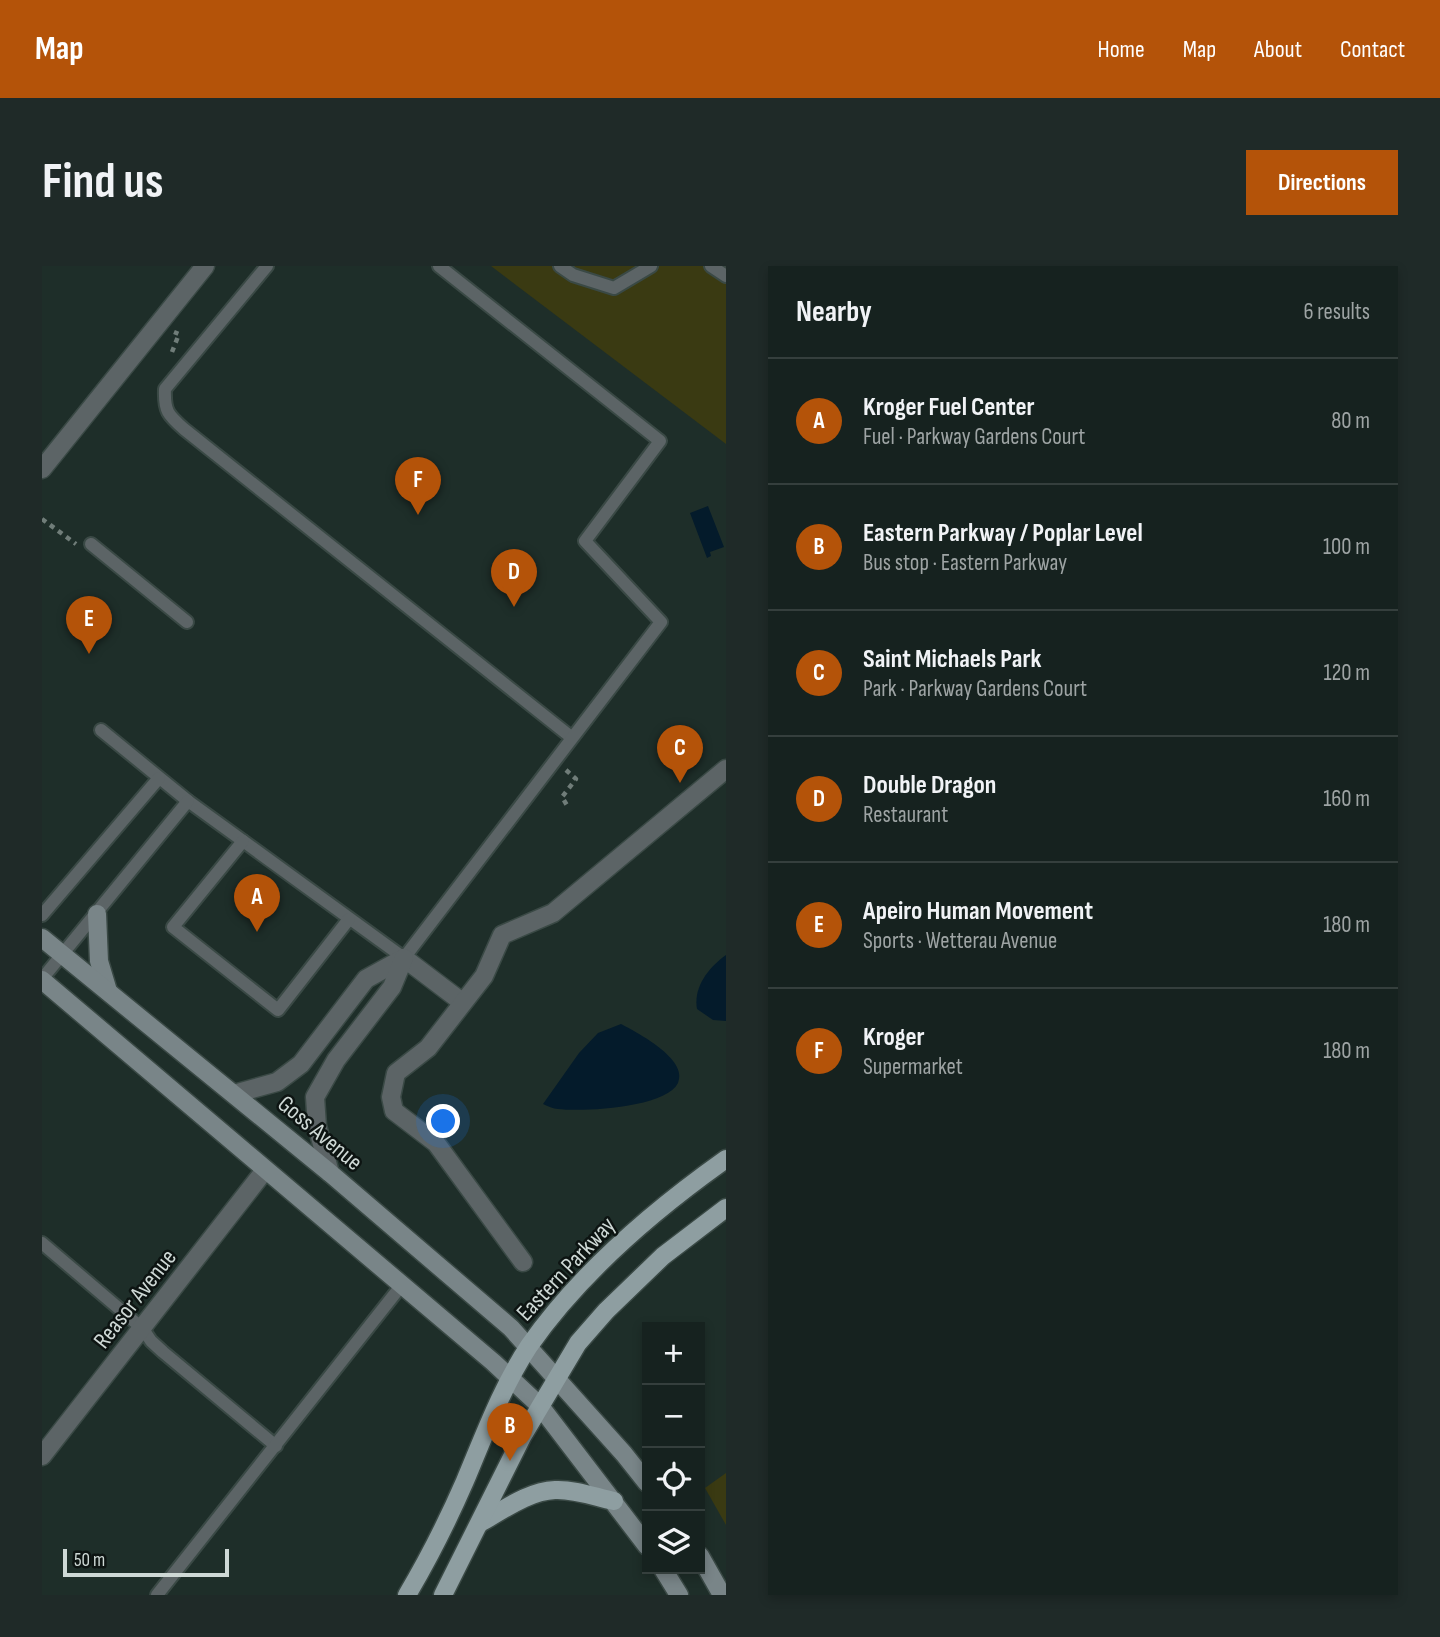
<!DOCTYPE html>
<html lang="en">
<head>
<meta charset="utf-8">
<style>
  :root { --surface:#16221f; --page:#1f2a28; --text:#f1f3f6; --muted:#9ea4a4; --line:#353f3d; --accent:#b45309 }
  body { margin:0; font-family:"Sofia Sans Condensed",sans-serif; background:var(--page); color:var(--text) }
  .controls { position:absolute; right:21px; bottom:21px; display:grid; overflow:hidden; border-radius:0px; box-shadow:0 4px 10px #0003 }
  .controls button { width:63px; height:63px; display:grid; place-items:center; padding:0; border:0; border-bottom:2px solid var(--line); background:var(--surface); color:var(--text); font:35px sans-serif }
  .scale { position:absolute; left:21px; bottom:18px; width:166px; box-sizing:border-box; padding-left:7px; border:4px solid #ced8d5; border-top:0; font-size:19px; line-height:24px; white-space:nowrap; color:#ced8d5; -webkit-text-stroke:5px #0d1412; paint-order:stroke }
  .you { position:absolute; left:402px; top:856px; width:24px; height:24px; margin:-18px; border:5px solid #fff; border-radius:50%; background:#1a73e8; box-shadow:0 0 0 10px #1a73e833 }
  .badge { display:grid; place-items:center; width:46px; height:46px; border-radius:50%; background:var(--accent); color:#fff; font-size:23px; font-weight:700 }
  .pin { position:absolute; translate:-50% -58px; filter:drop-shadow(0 2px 4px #0008) }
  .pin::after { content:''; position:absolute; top:37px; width:24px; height:21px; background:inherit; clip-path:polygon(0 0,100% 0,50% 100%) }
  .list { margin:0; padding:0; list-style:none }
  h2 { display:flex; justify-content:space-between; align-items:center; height:91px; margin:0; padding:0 28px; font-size:30px }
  h2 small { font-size:23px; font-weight:400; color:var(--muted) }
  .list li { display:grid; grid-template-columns:46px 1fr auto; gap:21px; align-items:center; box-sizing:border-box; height:126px; padding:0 28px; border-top:2px solid var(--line) }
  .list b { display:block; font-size:26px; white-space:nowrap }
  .list p { margin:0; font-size:23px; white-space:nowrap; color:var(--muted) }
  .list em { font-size:23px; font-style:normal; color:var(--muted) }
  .icon { flex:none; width:38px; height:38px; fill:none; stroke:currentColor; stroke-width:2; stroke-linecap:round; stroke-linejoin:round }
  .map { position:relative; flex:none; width:684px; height:1329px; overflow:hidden; border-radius:0px }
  header { display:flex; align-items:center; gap:42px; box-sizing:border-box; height:98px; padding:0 35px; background:var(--accent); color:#fff }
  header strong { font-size:33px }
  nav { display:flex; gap:38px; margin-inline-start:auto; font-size:24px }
  .intro { display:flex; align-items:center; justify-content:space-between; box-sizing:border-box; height:168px; padding:0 42px }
  h1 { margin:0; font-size:49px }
  .button { padding:18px 32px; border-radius:0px; background:var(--accent); color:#fff; font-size:24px; font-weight:700 }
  main { display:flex; gap:42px; padding:0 42px }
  aside { flex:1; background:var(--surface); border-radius:0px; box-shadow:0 4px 10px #0003 }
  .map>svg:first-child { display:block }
</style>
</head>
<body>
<header>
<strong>Map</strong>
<nav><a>Home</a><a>Map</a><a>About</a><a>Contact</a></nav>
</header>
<div class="intro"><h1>Find us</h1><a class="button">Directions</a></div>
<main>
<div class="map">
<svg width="684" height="1329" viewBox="0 0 684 1329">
  <rect width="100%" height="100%" fill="#1e2e29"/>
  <!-- green -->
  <g fill="#3a3a12">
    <path d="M449,0H684V178Z"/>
    <path d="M684,1207V1259L663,1222Z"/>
  </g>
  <!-- water -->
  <g fill="#041b2b">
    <path d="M666,240L682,281L668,286L669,290L665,292L648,247Z"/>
    <path d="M684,689V755L671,754L655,743C651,721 667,701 684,689Z"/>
    <path d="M579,758C594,766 647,793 636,817C624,842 540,846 516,843C511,843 506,840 501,838L537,787L556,767Z"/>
  </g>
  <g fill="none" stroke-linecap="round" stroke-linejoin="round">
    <defs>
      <g id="service">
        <path d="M225,0L123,123C122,145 126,149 142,163L529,471"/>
        <path d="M518,0L531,9L572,22L609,0"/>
        <path d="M669,0L684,10"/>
        <path d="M49,278L145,356"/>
        <path d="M59,464L146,535L362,692L619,356L543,275L618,175L397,0"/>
        <path d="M201,575L131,661L236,744L307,653"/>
        <path d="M0,649L117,512"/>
        <path d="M0,713L146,535"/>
        <path d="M0,977L101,1063L109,1075L121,1086L234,1180"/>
        <path d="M115,1329L359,1020"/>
      </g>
      <g id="minor">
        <path d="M0,203L163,0"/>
        <path d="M362,692L420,736"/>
        <path d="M192,828L235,816L259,798L324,713L362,692"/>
        <path d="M288,907L275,860L273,831L294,794L350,721L362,692"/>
        <path d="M481,996L394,877L352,845L349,831L354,807L386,782L442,710L460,669L511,647L684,503"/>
        <path d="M0,1190L223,904"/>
      </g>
      <g id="secondary">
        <path d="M55,648L57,695L66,725"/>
        <path d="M0,672L288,907L469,1062L582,1188L605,1217"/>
        <path d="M0,714L451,1096L498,1140L605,1280"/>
        <path d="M658,1290L680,1329"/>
        <path d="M621,1303L637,1329"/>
      </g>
      <g id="primary">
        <path d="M438,1257C460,1245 486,1225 513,1224C533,1223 553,1231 572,1235"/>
        <path d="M365,1329C387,1292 406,1254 423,1215C442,1170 460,1121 487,1080C538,1007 612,944 684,893"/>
        <path d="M401,1329L480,1171L536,1077L564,1045L621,990L684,942"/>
      </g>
    </defs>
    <!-- service casing -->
    <use href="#service" stroke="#3a4945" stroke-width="16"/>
    <!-- minor casing -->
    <use href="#minor" stroke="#3a4945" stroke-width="21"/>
    <!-- secondary casing -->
    <use href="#secondary" stroke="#3a4945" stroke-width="21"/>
    <!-- primary casing -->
    <use href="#primary" stroke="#3a4945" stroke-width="21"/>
    <!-- path -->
    <g stroke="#707d79" stroke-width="4.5" stroke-dasharray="5 5" stroke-linecap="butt">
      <path d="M130,86L137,68L132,66"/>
      <path d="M0,253L34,278"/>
      <path d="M524,504L534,513L520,531L526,541"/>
    </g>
    <!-- service -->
    <use href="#service" stroke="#5c6466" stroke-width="12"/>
    <!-- minor -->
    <use href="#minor" stroke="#5c6466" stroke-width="18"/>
    <!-- secondary -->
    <use href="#secondary" stroke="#798588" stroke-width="18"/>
    <!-- primary -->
    <use href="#primary" stroke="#8e9ea1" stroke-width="18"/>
  </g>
  <g text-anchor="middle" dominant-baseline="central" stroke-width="5" stroke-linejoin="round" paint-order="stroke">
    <!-- street labels -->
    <g font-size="24" fill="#ced8d5" stroke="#0d1412">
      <text transform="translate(278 867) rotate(40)">Goss Avenue</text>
      <text transform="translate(524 1003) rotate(-47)">Eastern Parkway</text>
      <text transform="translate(93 1033) rotate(-52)">Reasor Avenue</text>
    </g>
  </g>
</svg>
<div class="controls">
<button>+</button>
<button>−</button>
<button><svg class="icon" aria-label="locate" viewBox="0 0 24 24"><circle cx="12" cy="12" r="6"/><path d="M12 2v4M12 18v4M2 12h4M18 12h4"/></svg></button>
<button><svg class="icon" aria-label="layers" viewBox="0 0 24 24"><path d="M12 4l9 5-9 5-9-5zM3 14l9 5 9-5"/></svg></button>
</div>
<div class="scale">50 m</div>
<div class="you"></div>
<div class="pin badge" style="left:215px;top:666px">A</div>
<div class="pin badge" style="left:468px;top:1195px">B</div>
<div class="pin badge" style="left:638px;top:517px">C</div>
<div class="pin badge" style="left:472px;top:341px">D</div>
<div class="pin badge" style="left:47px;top:388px">E</div>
<div class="pin badge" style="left:376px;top:249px">F</div>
</div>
<aside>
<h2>Nearby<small>6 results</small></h2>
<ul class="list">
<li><span class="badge">A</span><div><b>Kroger Fuel Center</b><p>Fuel · Parkway Gardens Court</p></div><em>80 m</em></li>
<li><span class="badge">B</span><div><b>Eastern Parkway / Poplar Level</b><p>Bus stop · Eastern Parkway</p></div><em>100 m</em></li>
<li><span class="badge">C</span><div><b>Saint Michaels Park</b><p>Park · Parkway Gardens Court</p></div><em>120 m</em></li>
<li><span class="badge">D</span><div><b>Double Dragon</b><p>Restaurant</p></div><em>160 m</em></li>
<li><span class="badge">E</span><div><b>Apeiro Human Movement</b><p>Sports · Wetterau Avenue</p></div><em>180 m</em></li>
<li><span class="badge">F</span><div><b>Kroger</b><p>Supermarket</p></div><em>180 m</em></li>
</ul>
</aside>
</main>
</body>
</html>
